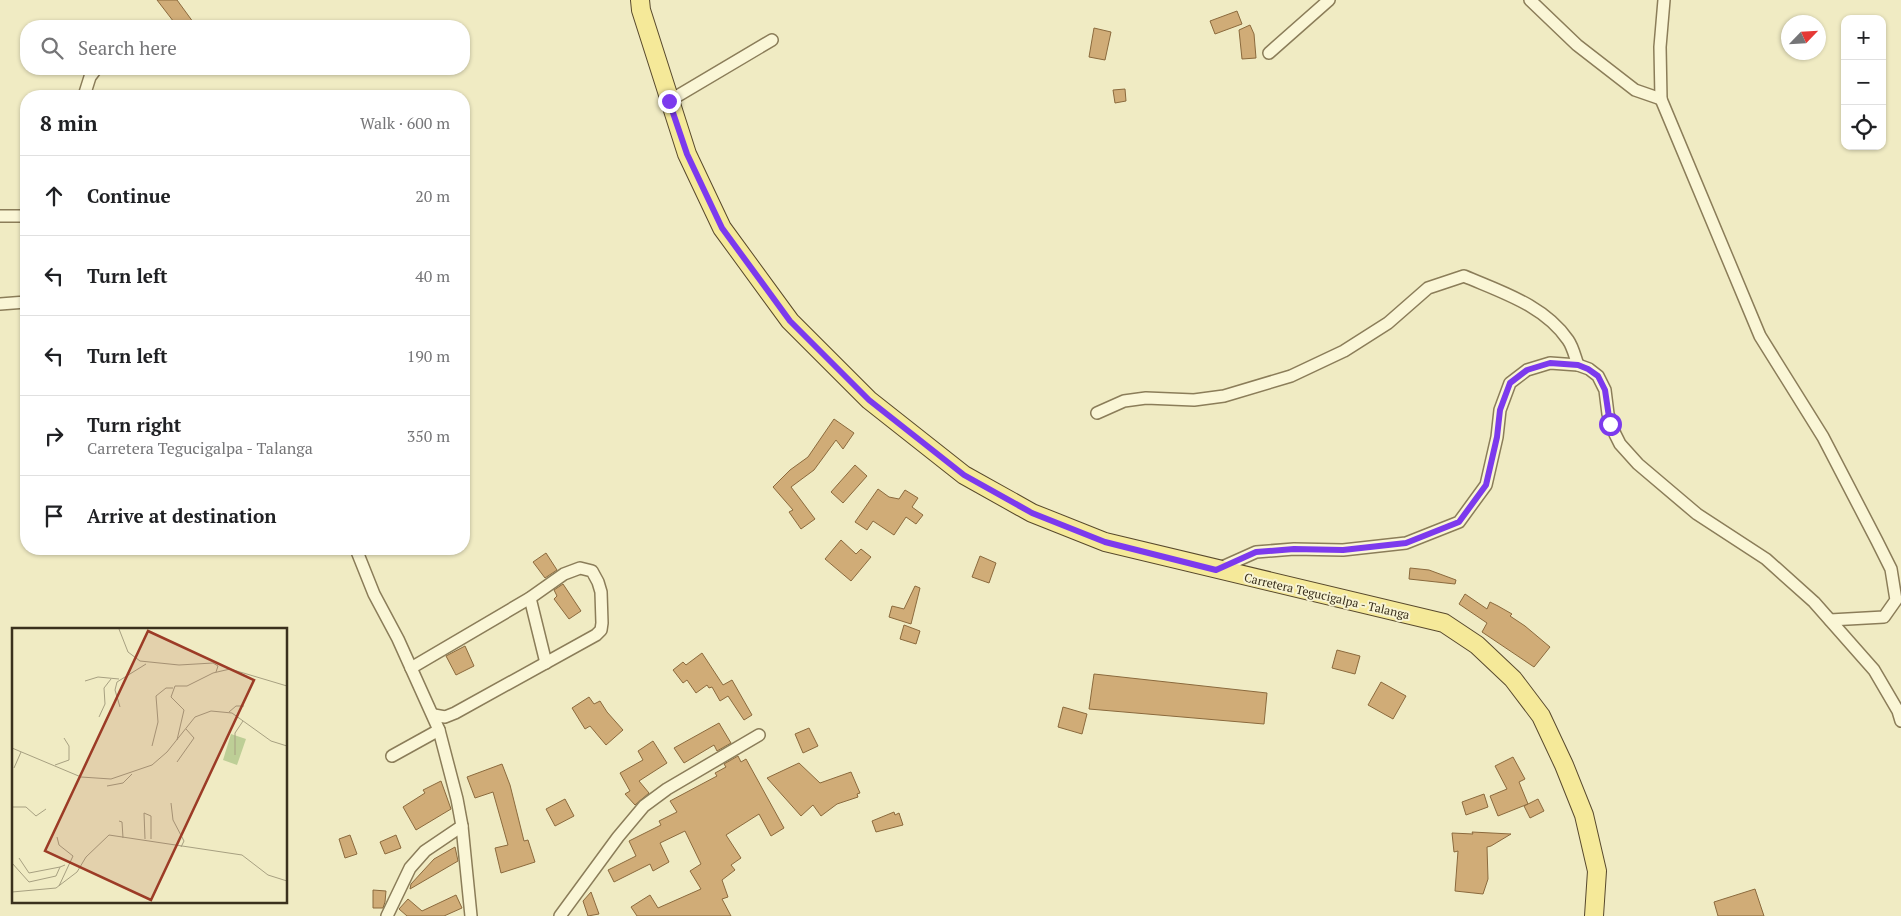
<!DOCTYPE html>
<html lang="en">
<head>
<meta charset="utf-8">
<style>
  :root { --surface:#fff; --page:#f2f2f2; --text:#202124; --muted:#757577; --line:#e0e0e0 }
  body { margin:0; font-family:"PT Serif",serif; background:var(--page); color:var(--text) }
  .controls { position:absolute; right:15px; top:15px; display:grid; overflow:hidden; border-radius:10px; box-shadow:0 1px 4px #0004 }
  .controls button { width:45px; height:45px; display:grid; place-items:center; padding:0; border:0; border-bottom:1px solid var(--line); background:var(--surface); color:var(--text); font:25px sans-serif }
  .compass { position:absolute; left:1781px; top:15px; width:45px; height:45px; border-radius:50%; background:var(--surface); box-shadow:0 1px 4px #0004; rotate:65deg }
  .stop { position:absolute; width:15px; height:15px; margin:-11px; border:4px solid #7c3aed; border-radius:50%; background:#fff }
  .stop.end { background:#7c3aed; border-color:#fff; box-shadow:0 1px 5px #0008 }
  .list { margin:0; padding:0; list-style:none }
  h2 { display:flex; justify-content:space-between; align-items:center; height:65px; margin:0; padding:0 20px; font-size:21px }
  h2 small { font-size:16px; font-weight:400; color:var(--muted) }
  .list li { display:grid; grid-template-columns:32px 1fr auto; gap:15px; align-items:center; box-sizing:border-box; height:80px; padding:0 20px; border-top:1px solid var(--line) }
  .list b { display:block; font-size:19px; white-space:nowrap }
  .list p { margin:0; font-size:16px; white-space:nowrap; color:var(--muted) }
  .list em { font-size:16px; font-style:normal; color:var(--muted) }
  .icon { flex:none; width:28px; height:28px; fill:none; stroke:currentColor; stroke-width:2; stroke-linecap:round; stroke-linejoin:round }
  .map { position:relative; flex:none; width:1901px; height:916px; overflow:hidden }
  .search { position:absolute; background:var(--surface); box-shadow:0 1px 4px #0004; left:20px; top:20px; width:450px; height:55px; display:flex; align-items:center; gap:12px; box-sizing:border-box; padding:0 18px; border-radius:20px; color:var(--muted); font-size:19px }
  .panel { position:absolute; background:var(--surface); box-shadow:0 1px 4px #0004; left:20px; top:90px; width:450px; height:465px; border-radius:20px }
  .map>svg:first-child { display:block }
</style>
</head>
<body>
<div class="map">
<svg width="1901" height="916" viewBox="0 0 1901 916">
  <rect width="100%" height="100%" fill="#f0ebc3"/>
  <!-- building -->
  <g fill="#d0ac77" stroke="#8b6a3d">
    <path d="M157,0H177L196,26H177Z"/>
    <path d="M1237,11L1242,24L1215,34L1210,21Z"/>
    <path d="M1250,25L1254,34L1256,58L1242,59L1239,30Z"/>
    <path d="M1094,28L1111,32L1105,60L1089,57Z"/>
    <path d="M1125,89L1126,101L1115,103L1113,90Z"/>
    <path d="M834,419L854,433L843,449L836,440L814,470L791,487L815,519L801,529L789,512L793,510L773,487L790,470L808,457Z"/>
    <path d="M855,465L867,476L843,503L831,492Z"/>
    <path d="M878,489L889,497L899,499L905,490L918,498L912,507L923,515L916,524L906,517L894,535L873,521L867,530L855,522Z"/>
    <path d="M841,540L856,554L861,549L871,557L851,581L825,559Z"/>
    <path d="M546,553L557,570L545,578L533,562Z"/>
    <path d="M980,556L996,563L989,583L972,577Z"/>
    <path d="M1410,568L1429,570L1456,580L1455,584L1409,579Z"/>
    <path d="M563,584L581,611L569,619L554,599L557,596L554,590Z"/>
    <path d="M915,586L920,588L911,624L889,617L892,606L904,609Z"/>
    <path d="M1465,594L1487,609L1490,602L1498,606L1512,614L1510,616L1525,626L1550,647L1534,667L1482,632L1487,623L1459,604Z"/>
    <path d="M904,625L920,631L916,644L900,639Z"/>
    <path d="M465,646L474,666L456,675L446,656Z"/>
    <path d="M1337,650L1360,656L1355,674L1332,668Z"/>
    <path d="M702,653L723,685L732,680L752,715L744,720L728,696L720,701L712,687L709,688L707,685L696,693L687,680L683,683L673,670L683,662L686,665Z"/>
    <path d="M1094,674L1267,693L1264,724L1089,709Z"/>
    <path d="M1381,682L1406,696L1393,719L1368,705Z"/>
    <path d="M589,697L594,704L600,701L607,712L623,730L606,745L590,726L585,729L572,708Z"/>
    <path d="M1063,707L1087,714L1082,734L1058,727Z"/>
    <path d="M719,723L731,743L717,751L714,745L684,763L674,748Z"/>
    <path d="M809,728L818,746L803,753L795,734Z"/>
    <path d="M653,741L667,763L639,781L649,793L635,805L625,794L630,791L620,773L643,760L638,751Z"/>
    <path d="M738,756L741,762L746,759L784,828L771,836L759,814L726,835L741,858L731,865L735,870L722,880L728,897L722,899L731,916H637L631,907L650,895L658,908L701,889L690,871L701,864L685,831L660,843L669,862L653,871L650,864L614,882L608,870L636,856L629,841L661,825L659,821L677,812L670,801L717,776L715,773L726,767L724,764Z"/>
    <path d="M1513,757L1525,779L1519,782L1528,804L1498,816L1490,796L1507,789L1495,766Z"/>
    <path d="M799,763L820,783L851,772L860,793L857,794L858,797L837,804L821,816L813,805L801,816L767,778Z"/>
    <path d="M502,764L510,785L524,841L528,840L535,862L501,873L495,848L508,845L493,792L475,798L467,777Z"/>
    <path d="M441,781L451,809L416,830L403,807L425,793L423,790Z"/>
    <path d="M1484,794L1488,807L1466,815L1462,802Z"/>
    <path d="M565,799L574,816L555,826L546,809Z"/>
    <path d="M1538,799L1544,811L1530,818L1524,806Z"/>
    <path d="M894,812L895,815L899,813L903,825L876,832L872,821Z"/>
    <path d="M1472,832L1511,834L1491,846L1487,847L1488,879L1483,894L1455,891L1458,851L1454,852L1452,833L1473,834Z"/>
    <path d="M350,835L357,854L345,858L339,839Z"/>
    <path d="M396,835L401,848L385,854L380,842Z"/>
    <path d="M455,847L458,861L410,889L411,884L434,859Z"/>
    <path d="M1755,889L1764,916H1718L1714,902Z"/>
    <path d="M373,890L386,891L385,902L383,908H373Z"/>
    <path d="M591,892L599,914L588,916L583,901Z"/>
    <path d="M456,895L462,908L444,916H407L399,909L408,899L422,911Z"/>
  </g>
  <g fill="none" stroke-linecap="round" stroke-linejoin="round">
    <defs>
      <g id="minor">
        <path d="M1530,0L1577,45L1635,90L1661,99"/>
        <path d="M1664,0L1660,47L1661,99L1760,336L1823,437L1877,541L1891,569L1896,600L1884,617L1830,620"/>
        <path d="M1269,53L1329,0"/>
        <path d="M84,96L90,77L96,69"/>
        <path d="M669,101L772,40"/>
        <path d="M0,216H26"/>
        <path d="M0,304L26,302"/>
        <path d="M1097,413L1124,401L1146,398L1194,400L1224,396L1291,376L1344,351L1388,323L1428,288L1464,276C1501,292 1544,305 1568,340C1573,347 1575,357 1578,365"/>
        <path d="M356,549L374,594L398,639L439,730L457,799L462,826L471,916"/>
        <path d="M1218,569L1256,552L1294,549L1343,550L1406,543L1459,522L1486,485L1497,437L1500,410L1510,383L1527,370L1550,363L1578,365L1589,369L1598,376L1605,390L1608,414L1615,434L1620,444L1638,464L1697,514L1766,559L1814,602L1874,670L1898,711L1901,721"/>
        <path d="M530,598L546,663"/>
        <path d="M411,668L530,598L564,574L580,568L592,571L598,582L601,592L602,623L601,630L596,635L455,713L445,717L434,715"/>
        <path d="M392,756L439,730"/>
        <path d="M387,916L410,868L425,851L462,826"/>
        <path d="M560,916L618,837L644,806L667,789L759,735"/>
      </g>
      <path id="primary" d="M640,0L641,10L687,154L722,228L790,321L869,400L964,475L1032,513L1105,542L1444,623L1477,645L1513,679L1541,716L1564,765L1584,815L1597,871L1594,916"/>
    </defs>
    <!-- minor casing -->
    <use href="#minor" stroke="#8b7d59" stroke-width="14"/>
    <!-- primary casing -->
    <use href="#primary" stroke="#58492d" stroke-width="20"/>
    <!-- minor -->
    <use href="#minor" stroke="#faf6d6" stroke-width="11"/>
    <!-- primary -->
    <use href="#primary" stroke="#f5e999" stroke-width="18"/>
  </g>
  <g fill="none" stroke-linecap="round" stroke-linejoin="round">
    <!-- route -->
    <path stroke="#7c3aed" stroke-width="6" d="M669,101L687,154L722,228L790,321L869,400L964,475L1032,513L1105,542L1216,570L1256,552L1294,549L1343,550L1406,543L1459,522L1486,485L1497,437L1500,410L1510,383L1527,370L1550,363L1578,365L1588,369L1598,376L1605,390L1610,424"/>
  </g>
  <g text-anchor="middle" dominant-baseline="central" stroke-width="4" stroke-linejoin="round" paint-order="stroke">
    <!-- street labels -->
    <g font-size="12" fill="#3a301d" stroke="#f7f3d2">
      <text transform="translate(1327 596) rotate(13)">Carretera Tegucigalpa - Talanga</text>
    </g>
  </g>
  <!-- overview -->
  <g transform="translate(12 628)">
    <rect width="275" height="275" fill="#f0ebc3"/>
    <path d="M219,106L234,111L225,137L211,132Z" fill="#bdce96"/>
    <path fill="none" stroke="#a7a081" stroke-width="1" d="M107,1L116,24L128,33L167,37L201,35L206,38L204,44M73,53L86,49L107,51M108,79L103,62L105,54L134,36M217,84L224,78H232M87,89L93,76L92,60L99,51M165,112L172,82L159,69L163,58H175L201,45L218,41L275,58M140,118L146,94L144,68L154,60H161M0,120L69,149L99,151L140,137L155,124L183,89L199,83L220,85L259,113L275,118M223,127V105L231,93M165,134L182,110L174,101M43,137L57,132V118L52,110M2,140L9,124M95,158L111,155L120,146M159,175L161,192L172,213L169,219M0,179H14L24,188L34,181M107,193L110,194L111,210M45,209L47,217L61,228L47,258M133,211L132,185L139,188V211M7,230L17,245L48,239M0,235L17,254L44,248L48,239L53,237M0,264L44,260L65,244L74,229L97,207L230,227L256,247L275,253"/>
    <path fill="#9c3b26" fill-opacity="0.15" stroke="#9c3b26" stroke-width="2.5" d="M136,3L242,52L139,272L33,223Z"/>
    <rect width="275" height="275" fill="none" stroke="#3a301d" stroke-width="2.5"/>
  </g>
</svg>
<div class="controls">
<button>+</button>
<button>−</button>
<button><svg class="icon" aria-label="locate" viewBox="0 0 24 24"><circle cx="12" cy="12" r="6"/><path d="M12 2v4M12 18v4M2 12h4M18 12h4"/></svg></button>
</div>
<svg class="compass" viewBox="-18 -18 36 36"><path d="M0-13l5 13h-10z" fill="#e53935"/><path d="M0 13l5-13h-10z" fill="#757577"/></svg>
<div class="stop" style="left:1610px;top:424px"></div>
<div class="stop end" style="left:669px;top:101px"></div>
<div class="search"><svg class="icon" aria-label="search" viewBox="0 0 24 24"><circle cx="10" cy="10" r="6"/><path d="M15 15l6 6"/></svg>Search here</div>
<section class="panel">
<h2>8 min<small>Walk · 600 m</small></h2>
<ul class="list">
<li><svg class="icon" aria-label="ahead" viewBox="0 0 24 24"><path d="M12 20V5M6 11l6-6 6 6"/></svg><div><b>Continue</b></div><em>20 m</em></li>
<li><svg class="icon" aria-label="left" viewBox="0 0 24 24"><path d="M17 20v-9H6M10 6l-5 5 5 5"/></svg><div><b>Turn left</b></div><em>40 m</em></li>
<li><svg class="icon" aria-label="left" viewBox="0 0 24 24"><path d="M17 20v-9H6M10 6l-5 5 5 5"/></svg><div><b>Turn left</b></div><em>190 m</em></li>
<li><svg class="icon" aria-label="right" viewBox="0 0 24 24"><path d="M7 20v-9h11M14 6l5 5-5 5"/></svg><div><b>Turn right</b><p>Carretera Tegucigalpa - Talanga</p></div><em>350 m</em></li>
<li><svg class="icon" aria-label="arrive" viewBox="0 0 24 24"><path d="M6 21V4h12l-3 4 3 4H6"/></svg><div><b>Arrive at destination</b></div></li>
</ul>
</section>
</div>
</body>
</html>
